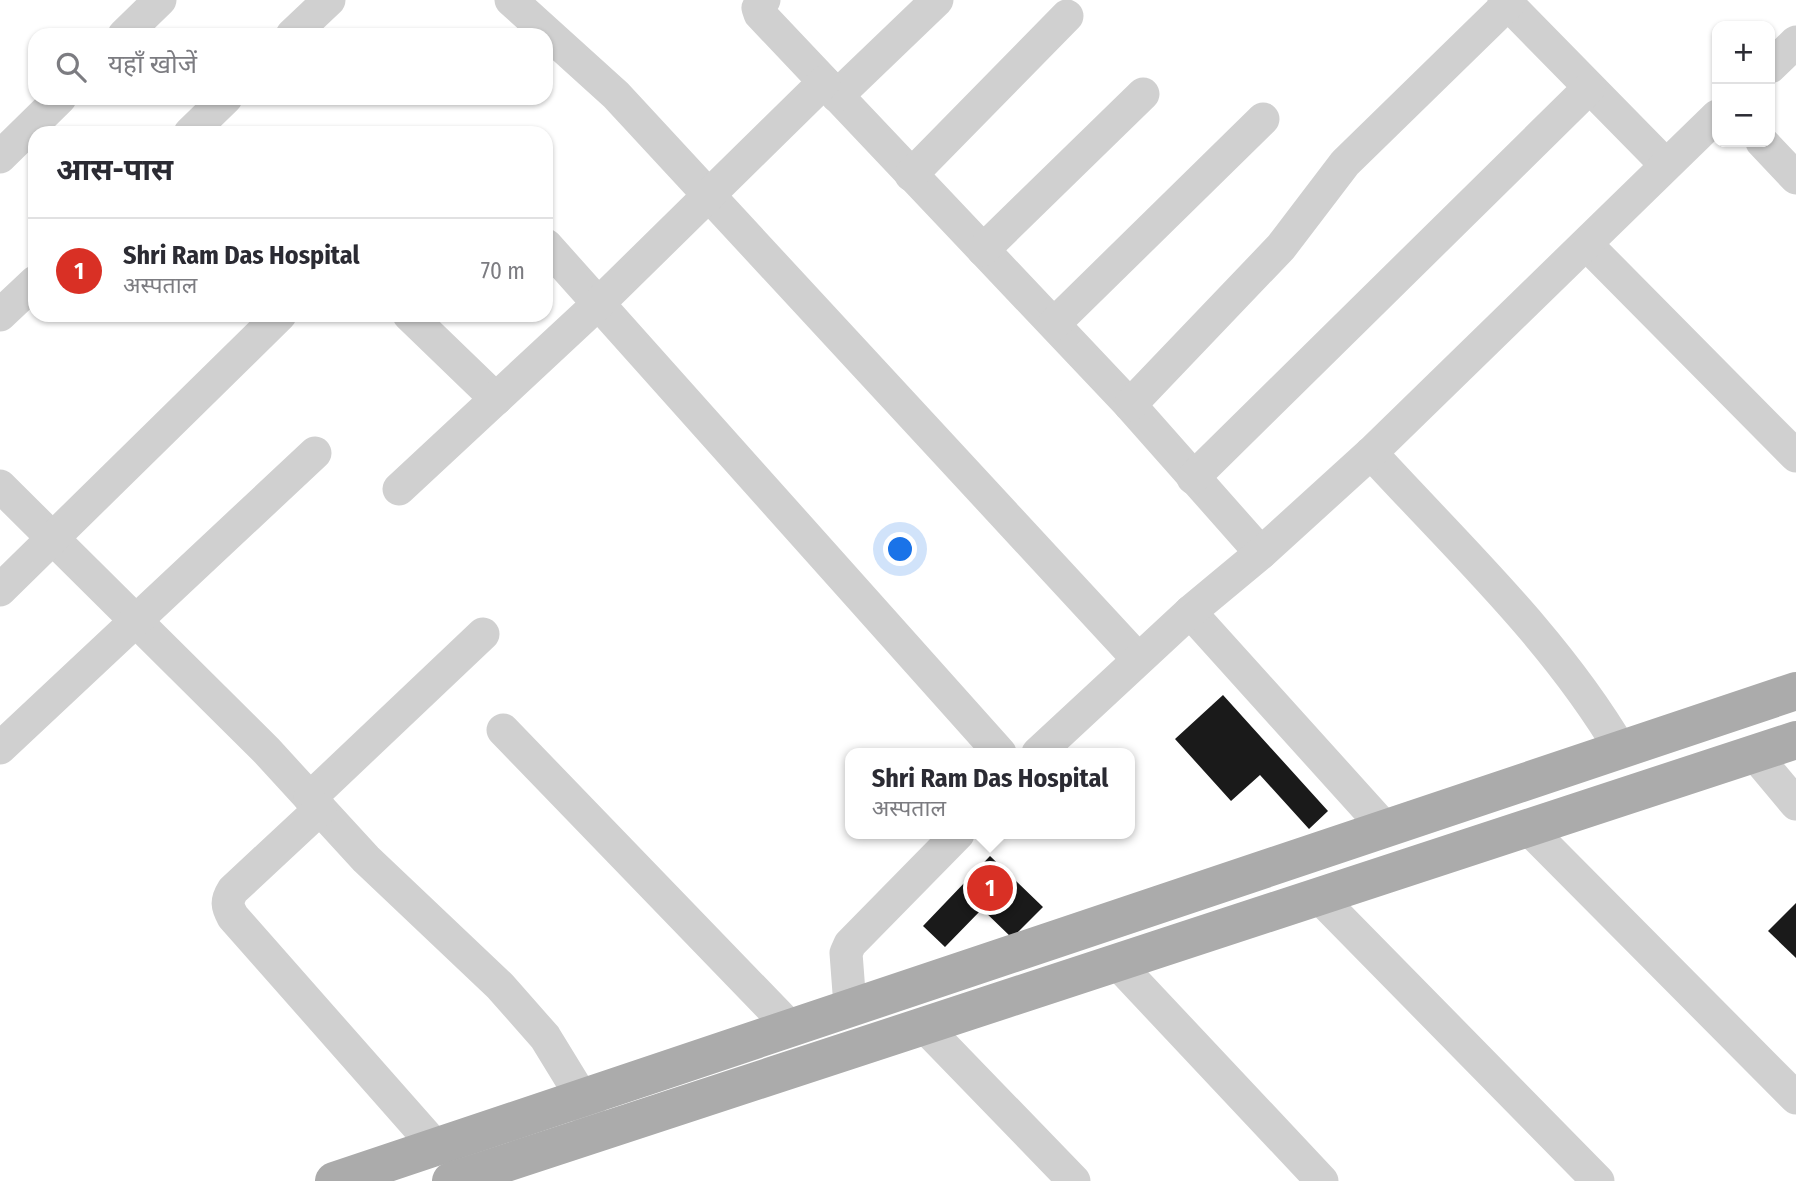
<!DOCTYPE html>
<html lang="hi">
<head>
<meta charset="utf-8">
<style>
  :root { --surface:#fff; --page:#f7f7f7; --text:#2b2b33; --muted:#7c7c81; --line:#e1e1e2; --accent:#d93025 }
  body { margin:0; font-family:"Fira Sans Condensed","Noto Sans Devanagari",sans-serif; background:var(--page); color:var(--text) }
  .controls { position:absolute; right:21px; top:21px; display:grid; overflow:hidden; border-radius:14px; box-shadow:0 2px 5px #0004 }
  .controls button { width:63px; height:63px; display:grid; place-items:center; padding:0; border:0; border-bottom:2px solid var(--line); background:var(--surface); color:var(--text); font:35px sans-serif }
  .you { position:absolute; left:901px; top:550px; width:24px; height:24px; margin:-18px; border:5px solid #fff; border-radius:50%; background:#1a73e8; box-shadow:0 0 0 10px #1a73e833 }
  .badge { display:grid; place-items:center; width:46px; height:46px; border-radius:50%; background:var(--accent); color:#fff; font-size:23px; font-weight:700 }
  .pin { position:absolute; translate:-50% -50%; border:4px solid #fff; box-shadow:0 2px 7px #0006 }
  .popup { position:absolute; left:845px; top:748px; width:290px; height:91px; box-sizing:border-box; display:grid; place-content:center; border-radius:14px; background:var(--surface); filter:drop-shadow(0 2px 5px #0005); font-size:23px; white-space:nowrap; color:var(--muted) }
  .popup b { font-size:26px; color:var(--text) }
  .popup::after { content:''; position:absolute; left:50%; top:100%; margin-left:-14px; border:14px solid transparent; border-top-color:var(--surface) }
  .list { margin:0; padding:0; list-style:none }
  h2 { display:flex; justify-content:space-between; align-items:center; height:91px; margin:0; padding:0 28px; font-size:30px }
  h2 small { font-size:23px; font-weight:400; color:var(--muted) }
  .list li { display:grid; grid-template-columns:46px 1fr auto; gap:21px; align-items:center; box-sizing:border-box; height:105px; padding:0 28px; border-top:2px solid var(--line) }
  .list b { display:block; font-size:26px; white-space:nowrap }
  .list p { margin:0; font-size:23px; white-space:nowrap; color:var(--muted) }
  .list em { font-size:23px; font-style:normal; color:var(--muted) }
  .icon { flex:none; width:38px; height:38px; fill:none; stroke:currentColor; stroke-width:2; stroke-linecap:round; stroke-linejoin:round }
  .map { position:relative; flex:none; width:1796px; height:1181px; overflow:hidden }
  .search { position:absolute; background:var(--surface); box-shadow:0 2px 5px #0004; left:28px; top:28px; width:525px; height:77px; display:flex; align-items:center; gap:18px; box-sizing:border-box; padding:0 24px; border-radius:21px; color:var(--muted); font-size:26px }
  .panel { position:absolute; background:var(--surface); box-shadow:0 2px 5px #0004; left:28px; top:126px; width:525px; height:196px; border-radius:21px }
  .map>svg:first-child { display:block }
</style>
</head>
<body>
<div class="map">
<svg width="1796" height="1181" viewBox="0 0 1796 1181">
  <rect width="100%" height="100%" fill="#fff"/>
  <!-- building -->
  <g fill="#1a1a1a">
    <path d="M1223,695L1328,811L1309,829L1260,775L1231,801L1175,739Z"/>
    <path d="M990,856L1043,907L1012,938L982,909L945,947L923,926Z"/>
    <path d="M1796,903V958L1768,931Z"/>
  </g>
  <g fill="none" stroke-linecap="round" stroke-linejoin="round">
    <!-- street -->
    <g stroke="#d0d0d0" stroke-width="33">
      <path d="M511,0L616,95L1138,659"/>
      <path d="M764,0L758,8L760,14L1130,405L1261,553"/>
      <path d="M1504,0L1666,165"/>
      <path d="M124,35L160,0"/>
      <path d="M292,35L329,0"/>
      <path d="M1770,67L1796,42"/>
      <path d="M837,96L937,0"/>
      <path d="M190,133L226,98"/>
      <path d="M1762,142L1796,178"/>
      <path d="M0,157L60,98"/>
      <path d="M911,175L1067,16"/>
      <path d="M546,245L1000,753"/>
      <path d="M1587,245L1796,456"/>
      <path d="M983,250L1143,94"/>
      <path d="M0,315L35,282"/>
      <path d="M409,315L496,399"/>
      <path d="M1054,324L1263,119"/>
      <path d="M1130,405L1281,247L1345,163L1508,4"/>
      <path d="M1371,453C1458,548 1555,638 1621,750"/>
      <path d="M1193,478L1589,88"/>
      <path d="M0,486L266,750L366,859L500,986L545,1037L583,1099L592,1122"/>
      <path d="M399,489L599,303L824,82"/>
      <path d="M0,590L280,315"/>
      <path d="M1190,612L1385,828"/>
      <path d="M503,730L789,1026"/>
      <path d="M0,748L315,453"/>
      <path d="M1038,753L1190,612L1261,553L1371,453L1717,116"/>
      <path d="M1755,755L1796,804"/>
      <path d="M310,798L483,634"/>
      <path d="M320,809L233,890C226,901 227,906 233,917L436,1147"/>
      <path d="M1529,829L1796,1098"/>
      <path d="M1318,896L1598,1181"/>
      <path d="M1118,964L1322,1181"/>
      <path d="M850,1006L846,953L850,944L958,834"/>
      <path d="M924,1026L1074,1181"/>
    </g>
    <!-- primary -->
    <g stroke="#ababab" stroke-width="38">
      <path d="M334,1181L1796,691"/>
      <path d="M451,1181L1796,740"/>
    </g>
  </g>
</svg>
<div class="controls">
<button>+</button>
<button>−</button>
</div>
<div class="you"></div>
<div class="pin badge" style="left:990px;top:888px">1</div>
<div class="popup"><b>Shri Ram Das Hospital</b>अस्पताल</div>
<div class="search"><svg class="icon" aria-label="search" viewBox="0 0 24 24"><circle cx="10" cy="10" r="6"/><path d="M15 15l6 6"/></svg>यहाँ खोजें</div>
<section class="panel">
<h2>आस-पास<small></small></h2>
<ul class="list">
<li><span class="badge">1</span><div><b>Shri Ram Das Hospital</b><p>अस्पताल</p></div><em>70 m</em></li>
</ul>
</section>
</div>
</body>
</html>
